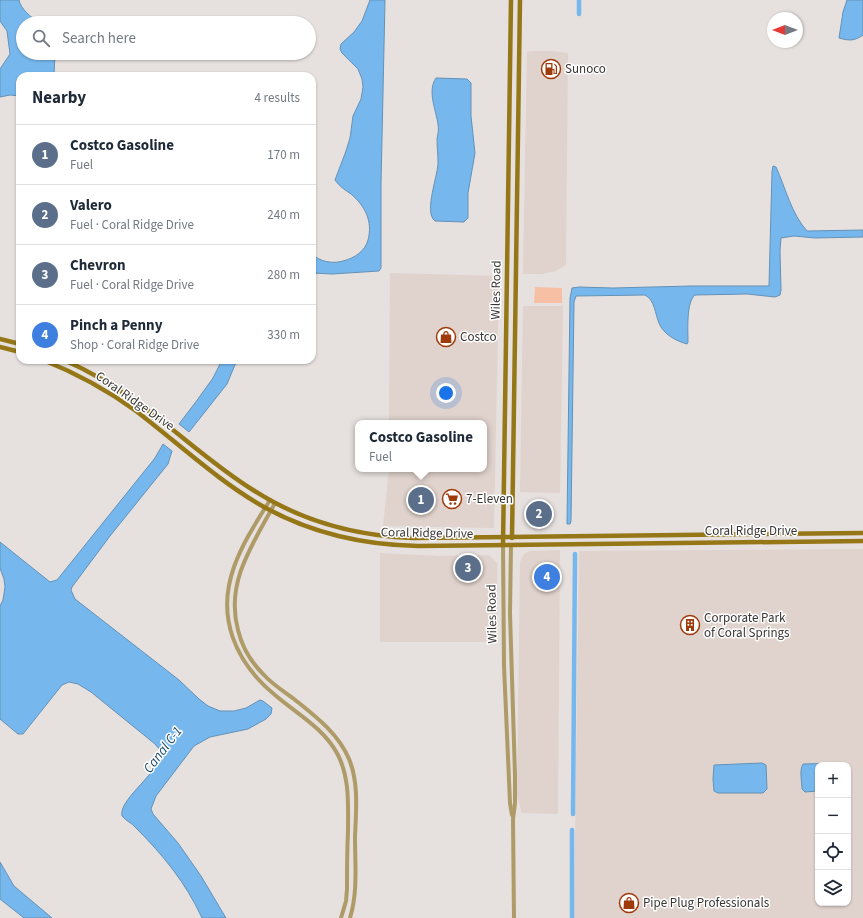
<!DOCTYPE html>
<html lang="en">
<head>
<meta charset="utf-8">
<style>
  :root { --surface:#fff; --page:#f2f2f3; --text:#1f2937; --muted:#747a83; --line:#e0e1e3; --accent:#1a73e8 }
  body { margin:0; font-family:"Source Sans 3",sans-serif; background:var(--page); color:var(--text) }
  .controls { position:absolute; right:12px; bottom:12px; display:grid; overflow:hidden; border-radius:8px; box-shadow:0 1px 3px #0004 }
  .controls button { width:36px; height:36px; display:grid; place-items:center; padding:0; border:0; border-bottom:1px solid var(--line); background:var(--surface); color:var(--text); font:20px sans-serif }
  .compass { position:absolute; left:767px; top:12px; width:36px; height:36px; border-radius:50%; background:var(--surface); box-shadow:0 1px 3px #0004; rotate:270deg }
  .you { position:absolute; left:446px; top:393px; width:14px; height:14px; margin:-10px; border:3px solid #fff; border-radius:50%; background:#1a73e8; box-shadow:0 0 0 6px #1a73e833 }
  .badge { display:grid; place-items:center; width:26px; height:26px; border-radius:50%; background:var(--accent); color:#fff; font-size:13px; font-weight:700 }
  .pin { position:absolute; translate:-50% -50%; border:2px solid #fff; box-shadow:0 1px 4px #0006 }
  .popup { position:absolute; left:355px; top:420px; width:132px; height:52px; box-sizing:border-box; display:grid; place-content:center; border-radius:8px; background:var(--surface); filter:drop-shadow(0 1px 3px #0005); font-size:13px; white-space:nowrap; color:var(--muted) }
  .popup b { font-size:15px; color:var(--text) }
  .popup::after { content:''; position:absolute; left:50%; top:100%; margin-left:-8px; border:8px solid transparent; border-top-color:var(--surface) }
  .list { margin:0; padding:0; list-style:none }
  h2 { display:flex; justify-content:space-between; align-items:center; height:52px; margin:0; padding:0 16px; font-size:17px }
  h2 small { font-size:13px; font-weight:400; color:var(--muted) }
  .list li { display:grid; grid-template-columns:26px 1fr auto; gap:12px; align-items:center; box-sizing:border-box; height:60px; padding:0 16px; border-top:1px solid var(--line) }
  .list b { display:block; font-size:15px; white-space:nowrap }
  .list p { margin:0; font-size:13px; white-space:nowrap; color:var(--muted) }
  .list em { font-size:13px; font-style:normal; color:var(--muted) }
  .icon { flex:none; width:22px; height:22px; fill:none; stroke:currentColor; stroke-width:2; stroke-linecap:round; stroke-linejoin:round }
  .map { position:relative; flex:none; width:863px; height:918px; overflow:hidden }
  .search { position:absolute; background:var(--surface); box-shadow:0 1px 3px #0004; left:16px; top:16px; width:300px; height:44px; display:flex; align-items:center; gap:10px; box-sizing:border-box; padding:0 14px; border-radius:22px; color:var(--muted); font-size:15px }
  .panel { position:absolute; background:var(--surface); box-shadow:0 1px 3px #0004; left:16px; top:72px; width:300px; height:292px; border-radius:12px }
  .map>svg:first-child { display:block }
</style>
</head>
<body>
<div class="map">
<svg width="863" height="918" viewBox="0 0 863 918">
  <rect width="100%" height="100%" fill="#e6e0de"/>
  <!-- built -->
  <g fill="#e0d2cc" fill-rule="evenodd">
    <path d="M533,51H551L568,53L566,265L556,271L542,274H523L527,52Z"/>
    <path d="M390,273L499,276L494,528L383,526L389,469H484V423H389Z"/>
    <path d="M523,306H563L560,493L520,492Z"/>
    <path d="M863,549V918H574L579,551ZM818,765H848V903H818Z"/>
    <path d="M560,550L558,814L522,813L517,796L520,562L524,554L530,551Z"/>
    <path d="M380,553L439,556L489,555L497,563L498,642H380Z"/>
  </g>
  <!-- pitch -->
  <path fill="#f7c0a4" d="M535,287L562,288V303H534Z"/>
  <!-- water -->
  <g fill="#76b8ee" stroke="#6491b6">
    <path d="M0,0H19C21,10 31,16 38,23H23V53H55L54,76H20V96L10,95L0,97V69L10,54L7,31L0,21Z"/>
    <path d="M370,0H385L381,184V268L379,271L332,274L312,273V254C320,262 333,264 343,261C355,258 365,251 368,240C373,221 365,206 351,194C345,190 339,186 335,180L346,151L350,138L353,116L361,99L363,87L362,79L358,69L342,53L340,49L341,44L354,32L362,21Z"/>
    <path d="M847,0H863V35C855,41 849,41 839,38L843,12Z"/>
    <path d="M436,78L467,79L471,83V116L475,153L468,193V218L464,222L435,221C423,212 439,174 438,161C438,154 437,147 437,139C438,134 439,129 438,124C436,110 427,91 436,78Z"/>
    <path d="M773,166L776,167C786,189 791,213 807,231L863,230V237L815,238L794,236L781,238L780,250L781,290L780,295L775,297L747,294L695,295C686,302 688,331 688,342L687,344C676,341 663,334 659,323C655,314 655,300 645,295L576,296L574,302L571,521L570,524H567L570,298L572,288L579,287L613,288L691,286H769L772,172Z"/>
    <path d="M222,360H237L227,384L189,432L179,424L195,403L213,378Z"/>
    <path d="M163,444L172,451L168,464L110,536L72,587L71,590L75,599L179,680L199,699L208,706L220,711H234L246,708L260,700L263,701L272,708L271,714L266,719L248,729L210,737L194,746L156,796L151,809L153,814L178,843L201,876L226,918H202C186,883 163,855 136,828C132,823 126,821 122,816C118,798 164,771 160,750L155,744L91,692L78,684L69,682L62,685L23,734H18L0,719V606L3,600L5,587L4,579L0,568V542L50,582L57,580L155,458Z"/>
    <path d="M762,763L766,765L767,789L763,793H718L714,791L713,779L714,765Z"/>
    <path d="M840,763L844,765H818V791L805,792L802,789C802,781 799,771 803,764Z"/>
    <path d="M0,862L14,886L52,918H24L0,899Z"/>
  </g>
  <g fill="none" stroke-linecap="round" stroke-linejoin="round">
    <!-- canal -->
    <g stroke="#76b8ee" stroke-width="4.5">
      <path d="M579,14V0"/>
      <path d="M573,814L575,554"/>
      <path d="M572,918V830"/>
    </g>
    <!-- tertiary -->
    <g stroke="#ae9b67" stroke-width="4">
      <path d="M270,500C257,521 242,544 234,567C216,617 235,662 275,695C297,714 324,728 338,755C350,779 348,806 348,832C347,851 347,870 347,889L346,901L341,918"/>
      <path d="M275,503C253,544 225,582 238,630C242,647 251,662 263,674C272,684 283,691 294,699C315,716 338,733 349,759C359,783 356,811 355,837C355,864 358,892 350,918"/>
      <path d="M503,545L504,666L510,803L512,815"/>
      <path d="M511,545L510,613L515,775V803L513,819L514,918"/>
    </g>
    <!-- secondary -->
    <g stroke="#957718" stroke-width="4.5">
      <path d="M0,339L20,344"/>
      <path d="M0,347L20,352"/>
      <path d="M43,360C76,373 107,390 136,411C178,443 218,481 264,507C311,533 365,545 418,546L863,541"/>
      <path d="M64,360C89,371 113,385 135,401C175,429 211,464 253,490C301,521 357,536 413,538L863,533"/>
      <path d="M512,538L520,0"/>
      <path d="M503,545L511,0"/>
    </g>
  </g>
  <!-- icons -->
  <defs>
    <symbol id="fuel-ring" viewBox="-11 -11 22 22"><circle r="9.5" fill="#fff" stroke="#9f3a0b" stroke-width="1.5"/><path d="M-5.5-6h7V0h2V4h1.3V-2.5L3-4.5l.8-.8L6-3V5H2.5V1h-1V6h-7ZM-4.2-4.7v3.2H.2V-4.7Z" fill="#9f3a0b"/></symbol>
    <symbol id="shop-ring" viewBox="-11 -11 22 22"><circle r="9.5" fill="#fff" stroke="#9f3a0b" stroke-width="1.5"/><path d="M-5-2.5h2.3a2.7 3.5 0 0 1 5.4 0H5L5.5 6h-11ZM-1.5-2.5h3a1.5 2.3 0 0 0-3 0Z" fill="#9f3a0b"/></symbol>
    <symbol id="supermarket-ring" viewBox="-11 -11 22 22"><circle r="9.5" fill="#fff" stroke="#9f3a0b" stroke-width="1.5"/><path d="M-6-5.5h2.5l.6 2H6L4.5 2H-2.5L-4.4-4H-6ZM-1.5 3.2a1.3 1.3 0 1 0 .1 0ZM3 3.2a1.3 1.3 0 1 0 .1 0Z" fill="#9f3a0b"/></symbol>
    <symbol id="building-ring" viewBox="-11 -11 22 22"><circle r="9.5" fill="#fff" stroke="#9f3a0b" stroke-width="1.5"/><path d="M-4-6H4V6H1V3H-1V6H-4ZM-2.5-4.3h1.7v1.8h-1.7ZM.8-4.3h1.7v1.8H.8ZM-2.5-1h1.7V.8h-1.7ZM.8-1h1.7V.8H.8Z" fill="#9f3a0b"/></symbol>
  </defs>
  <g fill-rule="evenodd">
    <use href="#fuel-ring" x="540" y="58" width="22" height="22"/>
    <use href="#shop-ring" x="435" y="326" width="22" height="22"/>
    <use href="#supermarket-ring" x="441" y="488" width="22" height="22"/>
    <use href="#building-ring" x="679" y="614" width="22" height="22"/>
    <use href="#shop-ring" x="618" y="892" width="22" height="22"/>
  </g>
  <g text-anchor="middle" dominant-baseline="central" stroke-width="3" stroke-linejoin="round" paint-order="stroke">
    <!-- poi labels -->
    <g font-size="13" fill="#393735" stroke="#fff" text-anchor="start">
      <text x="565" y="69">Sunoco</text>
      <text x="460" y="337">Costco</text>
      <text x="466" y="499">7-Eleven</text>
      <text x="704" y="618">Corporate Park<tspan x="704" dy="15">of Coral Springs</tspan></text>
      <text x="643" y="903">Pipe Plug Professionals</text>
    </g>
    <!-- street labels -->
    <g font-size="13" fill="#393735" stroke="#fff">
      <text transform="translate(496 290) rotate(-89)">Wiles Road</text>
      <text transform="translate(135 401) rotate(35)">Coral Ridge Drive</text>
      <text x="751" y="531">Coral Ridge Drive</text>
      <text transform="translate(427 533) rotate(1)">Coral Ridge Drive</text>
      <text transform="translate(492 614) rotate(-91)">Wiles Road</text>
    </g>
    <!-- water labels -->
    <g font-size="14" font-style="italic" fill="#1a4a6f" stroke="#fff">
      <text transform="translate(163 750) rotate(-53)">Canal C-1</text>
    </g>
  </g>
</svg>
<div class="controls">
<button>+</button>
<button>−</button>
<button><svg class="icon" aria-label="locate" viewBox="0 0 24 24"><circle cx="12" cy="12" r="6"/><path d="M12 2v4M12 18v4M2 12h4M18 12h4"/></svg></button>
<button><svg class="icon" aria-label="layers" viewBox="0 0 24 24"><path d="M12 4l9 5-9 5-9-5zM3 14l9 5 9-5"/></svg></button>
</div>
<svg class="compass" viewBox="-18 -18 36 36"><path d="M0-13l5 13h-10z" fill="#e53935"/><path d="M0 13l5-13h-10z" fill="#747a83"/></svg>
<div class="you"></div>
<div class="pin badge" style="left:421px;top:500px;background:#5c6f8a">1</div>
<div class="popup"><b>Costco Gasoline</b>Fuel</div>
<div class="pin badge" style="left:539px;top:514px;background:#5c6f8a">2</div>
<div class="pin badge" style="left:468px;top:568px;background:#5c6f8a">3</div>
<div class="pin badge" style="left:547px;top:577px;background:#3f7fe0">4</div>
<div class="search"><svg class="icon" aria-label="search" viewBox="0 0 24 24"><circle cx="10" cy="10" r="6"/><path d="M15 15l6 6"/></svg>Search here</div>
<section class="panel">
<h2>Nearby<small>4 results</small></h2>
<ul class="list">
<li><span class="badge" style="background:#5c6f8a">1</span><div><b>Costco Gasoline</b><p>Fuel</p></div><em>170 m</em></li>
<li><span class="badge" style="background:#5c6f8a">2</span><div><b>Valero</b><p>Fuel · Coral Ridge Drive</p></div><em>240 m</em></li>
<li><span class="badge" style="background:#5c6f8a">3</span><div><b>Chevron</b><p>Fuel · Coral Ridge Drive</p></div><em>280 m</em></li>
<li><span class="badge" style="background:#3f7fe0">4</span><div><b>Pinch a Penny</b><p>Shop · Coral Ridge Drive</p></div><em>330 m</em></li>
</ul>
</section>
</div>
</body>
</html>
